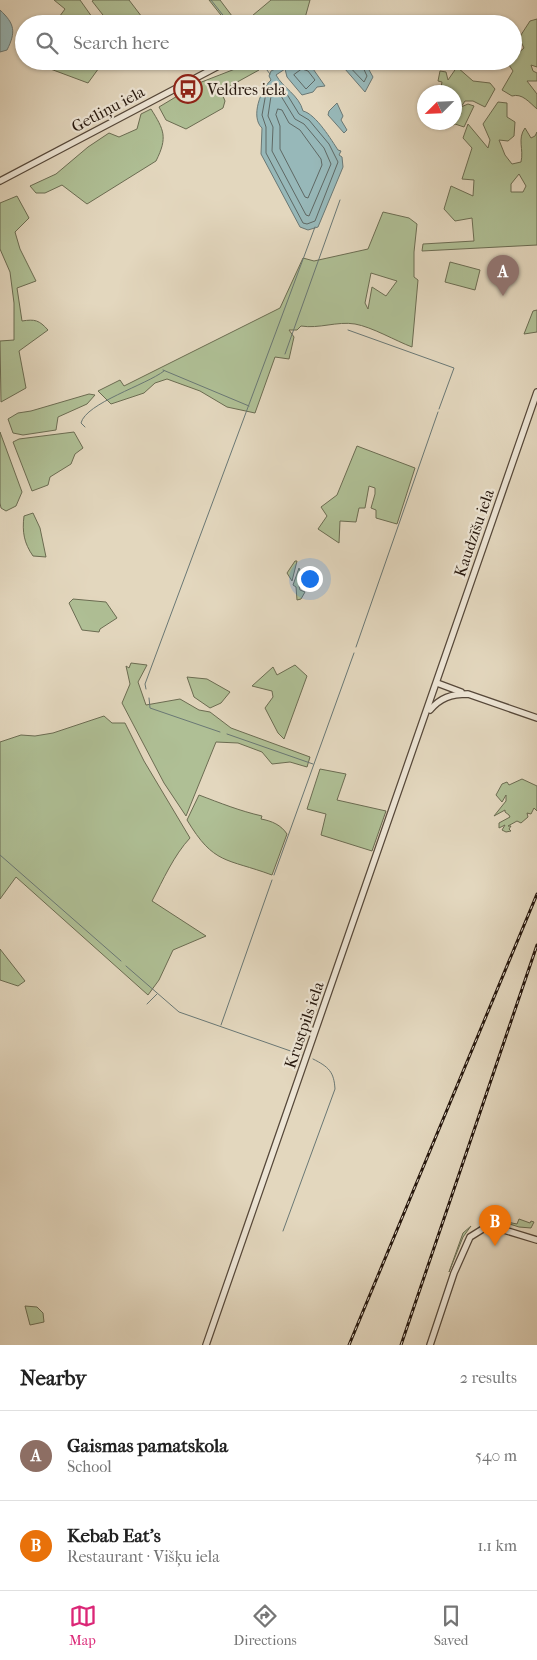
<!DOCTYPE html>
<html lang="en">
<head>
<meta charset="utf-8">
<style>
  :root { --surface:#fff; --page:#f2f2f2; --text:#222; --muted:#767676; --line:#e0e0e0; --accent:#db2777 }
  body { margin:0; font-family:"IM FELL French Canon",serif; background:var(--page); color:var(--text) }
  .compass { position:absolute; left:417px; top:85px; width:45px; height:45px; border-radius:50%; background:var(--surface); box-shadow:0 1px 4px #0004; rotate:246deg }
  .you { position:absolute; left:309px; top:578px; width:18px; height:18px; margin:-12px; border:4px solid #fff; border-radius:50%; background:#1a73e8; box-shadow:0 0 0 8px #1a73e833 }
  .badge { display:grid; place-items:center; width:32px; height:32px; border-radius:50%; background:var(--accent); color:#fff; font-size:16px; font-weight:700 }
  .pin { position:absolute; translate:-50% -41px; filter:drop-shadow(0 1px 2px #0008) }
  .pin::after { content:''; position:absolute; top:26px; width:18px; height:15px; background:inherit; clip-path:polygon(0 0,100% 0,50% 100%) }
  .list { margin:0; padding:0; list-style:none }
  h2 { display:flex; justify-content:space-between; align-items:center; height:65px; margin:0; padding:0 20px; font-size:21px }
  h2 small { font-size:16px; font-weight:400; color:var(--muted) }
  .list li { display:grid; grid-template-columns:32px 1fr auto; gap:15px; align-items:center; box-sizing:border-box; height:90px; padding:0 20px; border-top:1px solid var(--line) }
  .list b { display:block; font-size:19px; white-space:nowrap }
  .list p { margin:0; font-size:16px; white-space:nowrap; color:var(--muted) }
  .list em { font-size:16px; font-style:normal; color:var(--muted) }
  .icon { flex:none; width:28px; height:28px; fill:none; stroke:currentColor; stroke-width:2; stroke-linecap:round; stroke-linejoin:round }
  .map { position:relative; flex:none; width:537px; height:1345px; overflow:hidden }
  .search { position:absolute; background:var(--surface); box-shadow:0 1px 4px #0004; left:15px; right:15px; top:15px; height:55px; display:flex; align-items:center; gap:12px; box-sizing:border-box; padding:0 18px; border-radius:28px; color:var(--muted); font-size:19px }
  .sheet { height:245px; background:var(--surface) }
  nav { display:flex; justify-content:space-around; align-items:center; box-sizing:border-box; height:70px; border-top:1px solid var(--line); background:var(--surface); font-size:14px; color:var(--muted) }
  nav a { display:grid; justify-items:center; gap:2px }
  nav .on { color:var(--accent) }
  .map>svg:first-child { display:block }
</style>
</head>
<body>
<div class="map">
<svg width="537" height="1345" viewBox="0 0 537 1345">
  <rect width="100%" height="100%" fill="#e3d7be"/>
  <filter id="stains"><feTurbulence type="fractalNoise" baseFrequency=".004" numOctaves="4"/><feColorMatrix values="0 0 0 0 .2 0 0 0 0 .09 0 0 0 0 .02 0 0 0 .5 -.17"/></filter>
  <radialGradient id="worn" r=".72"><stop offset=".6" stop-color="#630" stop-opacity="0"/><stop offset="1" stop-color="#630" stop-opacity=".3"/></radialGradient>
  <!-- green -->
  <g fill="#afbf95" stroke="#6b6c52" fill-rule="evenodd">
    <path d="M54,0H80L97,24H54L65,9Z"/>
    <path d="M94,0H129L145,21L143,24H110L92,1Z"/>
    <path d="M209,0H220L238,24H228Z"/>
    <path d="M271,0H310L305,18L294,24H247L246,21Z"/>
    <path d="M537,19V67L531,65L533,71L537,73V81H527L537,94V109C529,102 522,93 512,96L502,90L513,71L507,62L498,63L513,61V58L524,48L519,38L530,21Z"/>
    <path d="M29,61H104L88,83Z"/>
    <path d="M253,62L259,70L221,91L225,101L223,108L186,129L166,120L159,107L199,83Z"/>
    <path d="M457,67L473,81L490,83L495,89L485,107L473,101H465L461,107L468,104L474,106L464,127L455,124L451,126L450,123L454,122L455,114L457,119L461,113L455,107L454,92H446L441,87L442,82L438,81L440,71L446,72L448,80Z"/>
    <path d="M498,102L507,103V117L515,122L514,136L508,141L499,140L505,155L512,164L521,162C524,149 517,139 525,128L531,138L535,136L537,132V245L422,251L423,244L474,241L472,218L455,221L444,209L451,186L473,196L474,180L462,179L472,148L463,138L468,124L488,148L490,140L483,124ZM519,174L526,186L523,192H511V184Z"/>
    <path d="M151,109C164,130 168,137 156,161L87,204L62,185L45,193H36L30,186L56,174L88,147L109,133L119,137L137,129L141,114Z"/>
    <path d="M17,196L29,218L15,232L20,249L36,281L17,288L22,321C35,319 39,320 48,330L19,351L26,388L1,402L0,341L14,340V303L10,272L0,249V203Z"/>
    <path d="M383,212L409,218L417,224L414,252V277L418,280L412,347C396,341 372,327 355,324C337,321 319,329 301,326L297,330H289L294,337L289,359L275,357L255,413L227,407L200,391L167,379L155,383L144,393L111,404L98,391L120,380L124,386L280,308L303,258L314,261L368,249ZM371,273L397,281L386,296L372,287L368,309L365,303Z"/>
    <path d="M450,262L480,270L475,290L445,282Z"/>
    <path d="M537,310V332L524,334L533,311Z"/>
    <path d="M89,394L95,395L87,404L58,417L56,430L23,435L13,433L8,419L18,413L31,411Z"/>
    <path d="M0,432L22,492L16,506L6,511L1,508L0,503Z"/>
    <path d="M74,432L83,448L75,454L71,464L50,477L48,485L32,491L13,442L19,439Z"/>
    <path d="M357,446L415,468L397,524L376,518V510L371,508L375,494V488L369,486L365,508H359L356,522L340,521L339,543L318,529L327,516L321,507L337,495Z"/>
    <path d="M33,513L40,528L46,557L33,556C24,543 22,532 24,516Z"/>
    <path d="M295,561H297L292,581L287,573Z"/>
    <path d="M299,568L302,575L305,572V580L299,586L300,590L305,592L301,599L297,600L296,587L293,585Z"/>
    <path d="M73,599L106,602L117,618L100,629L99,632L82,630L69,603Z"/>
    <path d="M131,663L147,665L138,682L146,705L180,699L199,710L210,712L231,728L310,757L307,767L290,762L272,764L262,752L238,743L216,742L186,816L164,783L122,703L130,684L126,666L129,668Z"/>
    <path d="M295,665L307,676L284,739L278,733L265,708L273,697L272,691L252,686L273,667L277,675Z"/>
    <path d="M187,677L207,679L230,692L221,703L210,708L194,697Z"/>
    <path d="M104,716L112,723H125L144,761L190,838C174,855 163,880 152,901L206,936L173,950L159,980L148,995L16,877L0,899V742L21,735L35,736L53,733Z"/>
    <path d="M320,769L346,774L337,800L386,811L372,851L321,835L326,814L307,809Z"/>
    <path d="M522,779L537,786V811L534,808L531,814L527,813L528,817L521,823L517,821L508,826H511L509,829L511,831L506,832L502,830L505,825L499,828V823L510,817L509,815L505,812V810L494,816L506,801V795L502,802L496,795L502,784L507,782L509,785Z"/>
    <path d="M199,795C220,803 240,811 262,816L261,819C272,821 281,825 287,834L272,875C226,858 214,865 187,820Z"/>
    <path d="M0,949L25,981L18,986L0,980Z"/>
    <path d="M519,1219L530,1223L531,1221L534,1222L531,1228L519,1227L497,1220L517,1224Z"/>
    <path d="M471,1226L463,1237L449,1272L463,1233Z"/>
    <path d="M25,1306L37,1307L43,1313L44,1322L30,1325Z"/>
  </g>
  <!-- water -->
  <g fill="#97b8b9" stroke="#6a7875">
    <path d="M0,10C15,24 16,32 7,50L0,52Z"/>
    <path d="M338,61H364L373,77L365,92Z"/>
    <path d="M299,63L311,66L325,86L317,87L313,92L302,95L287,77L285,69L276,75C283,88 299,95 303,111C316,114 332,141 338,150L341,151L339,155L342,157L343,167L318,227L308,230L300,227L261,154L262,128C250,117 261,89 271,80L269,76L271,71L286,64L289,68L295,67Z"/>
    <path d="M337,103L343,116L341,120L347,130L344,133L328,115L329,111Z"/>
  </g>
  <g fill="none" stroke-linecap="round" stroke-linejoin="round">
    <!-- shore -->
    <g stroke="#5f6864" stroke-width="1">
      <path d="M344,61L364,82L367,76L360,61"/>
      <path d="M302,69L308,71L315,80L306,89L294,75Z"/>
      <path d="M274,85L285,91L299,114L309,120L329,144L338,162L315,221L307,224L303,223L266,153V127L262,115L266,93Z"/>
      <path d="M274,93L281,96L295,119L304,124L324,148L331,164L309,216L306,215L272,151L273,127L268,116L271,96Z"/>
      <path d="M278,109L282,110L289,123L300,130L321,159L322,165L308,198L305,197L280,149V126L276,115Z"/>
    </g>
    <!-- stream -->
    <g stroke="#6a7875" stroke-width="1">
      <path d="M211,0L230,24"/>
      <path d="M260,61L270,74"/>
      <path d="M348,330L454,368L439,409"/>
      <path d="M285,354L340,200"/>
      <path d="M163,370L249,406"/>
      <path d="M85,427L81,423C86,403 146,385 164,371"/>
      <path d="M356,647L438,412"/>
      <path d="M146,689L145,684L315,227"/>
      <path d="M149,698L150,708L220,732"/>
      <path d="M227,734L313,764"/>
      <path d="M0,855L121,961"/>
      <path d="M274,875L354,653"/>
      <path d="M126,966L179,1012L302,1055"/>
      <path d="M147,1004L157,994"/>
      <path d="M221,1025L272,880"/>
      <path d="M283,1231L335,1089C334,1072 329,1067 313,1059"/>
    </g>
    <defs>
      <g id="tertiary">
        <path d="M0,181L228,61"/>
        <path d="M437,683L461,692"/>
        <path d="M430,710C440,698 451,694 468,694L537,718"/>
        <path d="M206,1345L537,392"/>
        <path d="M430,1345L454,1273L470,1237L486,1227H494L537,1240"/>
      </g>
    </defs>
    <!-- tertiary casing -->
    <use href="#tertiary" stroke="#56483a" stroke-width="8"/>
    <!-- tertiary -->
    <use href="#tertiary" stroke="#ede5d5" stroke-width="5.5"/>
    <defs>
      <g id="rail">
        <path d="M349,1345L537,894"/>
        <path d="M401,1345L537,945"/>
      </g>
    </defs>
    <!-- rail casing -->
    <use href="#rail" stroke="#27180e" stroke-width="3"/>
    <!-- rail -->
    <use href="#rail" stroke="#ede5d5" stroke-width="1" stroke-dasharray="4" stroke-linecap="butt"/>
  </g>
  <!-- icons -->
  <defs>
    <symbol id="bus-ring" viewBox="-11 -11 22 22"><circle r="9.5" fill="#ede5d5" stroke="#8f2418" stroke-width="1.5"/><path d="M-5-6H5V4H4V6H2V4H-2V6H-4V4H-5ZM-3.5-4V0h7V-4ZM-3.5 1.2v1.5H-2V1.2ZM2 1.2v1.5H3.5V1.2Z" fill="#8f2418"/></symbol>
  </defs>
  <g fill-rule="evenodd">
    <use href="#bus-ring" x="172" y="73" width="32" height="32"/>
  </g>
  <g text-anchor="middle" dominant-baseline="central" stroke-width="4.5" stroke-linejoin="round" paint-order="stroke">
    <!-- poi labels -->
    <g font-size="16" fill="#27180e" stroke="#ede5d5" text-anchor="start">
      <text x="207" y="89">Veldres iela</text>
    </g>
    <!-- street labels -->
    <g font-size="16" fill="#27180e" stroke="#ede5d5">
      <text transform="translate(108 109) rotate(-28)">Getliņu iela</text>
      <text transform="translate(474 533) rotate(-71)">Kaudzīšu iela</text>
      <text transform="translate(304 1025) rotate(-71)">Krustpils iela</text>
    </g>
  </g>
  <rect width="100%" height="100%" filter="url(#stains)"/>
  <rect width="100%" height="100%" fill="url(#worn)"/>
</svg>
<svg class="compass" viewBox="-18 -18 36 36"><path d="M0-13l5 13h-10z" fill="#e53935"/><path d="M0 13l5-13h-10z" fill="#767676"/></svg>
<div class="you"></div>
<div class="pin badge" style="left:503px;top:296px;background:#8d6e63">A</div>
<div class="pin badge" style="left:495px;top:1246px;background:#e8710a">B</div>
<div class="search"><svg class="icon" aria-label="search" viewBox="0 0 24 24"><circle cx="10" cy="10" r="6"/><path d="M15 15l6 6"/></svg>Search here</div>
</div>
<section class="sheet">
<h2>Nearby<small>2 results</small></h2>
<ul class="list">
<li><span class="badge" style="background:#8d6e63">A</span><div><b>Gaismas pamatskola</b><p>School</p></div><em>540 m</em></li>
<li><span class="badge" style="background:#e8710a">B</span><div><b>Kebab Eat's</b><p>Restaurant · Višķu iela</p></div><em>1.1 km</em></li>
</ul>
</section>
<nav>
<a class="on"><svg class="icon" aria-label="map" viewBox="0 0 24 24"><path d="M3 6l6-2 6 2 6-2v14l-6 2-6-2-6 2zM9 4v14M15 6v14"/></svg>Map</a>
<a><svg class="icon" aria-label="directions" viewBox="0 0 24 24"><path d="M12 3l9 9-9 9-9-9zM9 14v-3h6M13 9l2 2-2 2"/></svg>Directions</a>
<a><svg class="icon" aria-label="saved" viewBox="0 0 24 24"><path d="M7 4h10v16l-5-4-5 4z"/></svg>Saved</a>
</nav>
</body>
</html>
